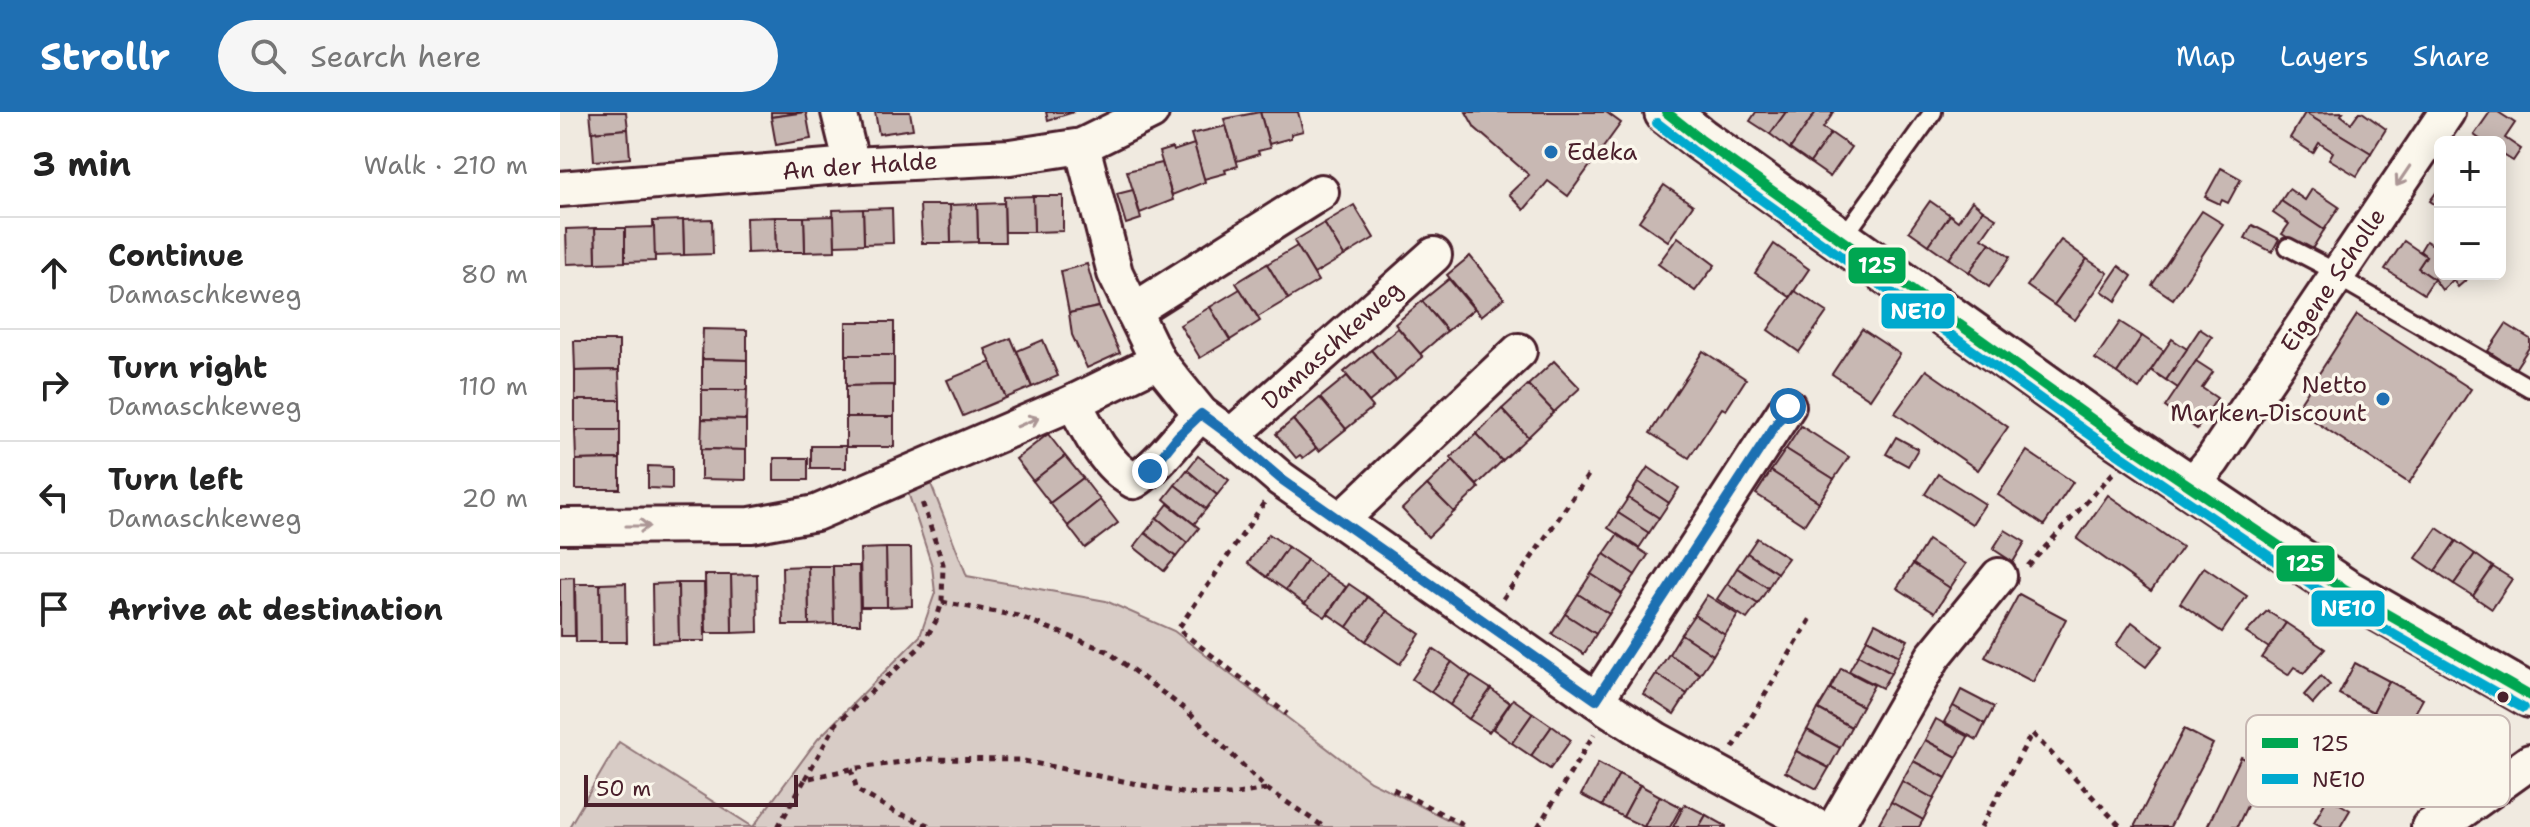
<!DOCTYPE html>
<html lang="en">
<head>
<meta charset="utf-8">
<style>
  :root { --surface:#fff; --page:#f6f6f6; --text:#222; --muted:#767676; --line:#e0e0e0; --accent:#1f6fb2 }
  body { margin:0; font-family:"Shantell Sans",sans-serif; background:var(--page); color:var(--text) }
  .controls { position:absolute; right:24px; top:24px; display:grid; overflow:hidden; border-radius:12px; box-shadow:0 4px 20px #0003 }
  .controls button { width:72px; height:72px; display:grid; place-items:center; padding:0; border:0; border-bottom:2px solid var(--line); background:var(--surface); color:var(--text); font:40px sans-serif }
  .scale { position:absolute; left:24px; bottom:20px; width:214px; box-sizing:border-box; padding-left:8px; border:4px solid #4a1f2b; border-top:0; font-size:22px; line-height:28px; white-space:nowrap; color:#4a1f2b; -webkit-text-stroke:6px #fbf7ec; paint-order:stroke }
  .stop { position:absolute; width:24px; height:24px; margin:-18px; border:6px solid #1f6fb2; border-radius:50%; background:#fff }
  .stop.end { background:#1f6fb2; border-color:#fff; box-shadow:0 2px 8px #0008 }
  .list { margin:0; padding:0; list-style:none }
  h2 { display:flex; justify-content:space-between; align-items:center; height:104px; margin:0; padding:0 32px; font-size:34px }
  h2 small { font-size:26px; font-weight:400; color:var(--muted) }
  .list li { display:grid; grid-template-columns:52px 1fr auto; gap:24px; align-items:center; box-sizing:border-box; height:112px; padding:0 32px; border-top:2px solid var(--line) }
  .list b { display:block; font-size:30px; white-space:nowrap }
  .list p { margin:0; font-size:26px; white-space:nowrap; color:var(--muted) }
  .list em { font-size:26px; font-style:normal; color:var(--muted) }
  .icon { flex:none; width:44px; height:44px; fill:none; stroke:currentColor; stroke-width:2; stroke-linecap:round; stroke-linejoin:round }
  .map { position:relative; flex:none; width:1970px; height:715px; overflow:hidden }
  header { display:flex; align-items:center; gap:48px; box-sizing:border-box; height:112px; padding:0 40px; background:var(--accent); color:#fff }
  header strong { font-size:38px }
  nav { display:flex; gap:44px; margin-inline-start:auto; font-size:28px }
  .search { width:560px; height:72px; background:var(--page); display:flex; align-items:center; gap:20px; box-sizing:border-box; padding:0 28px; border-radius:44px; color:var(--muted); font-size:30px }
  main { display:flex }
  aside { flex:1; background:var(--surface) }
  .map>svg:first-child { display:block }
</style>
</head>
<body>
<header>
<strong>Strollr</strong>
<div class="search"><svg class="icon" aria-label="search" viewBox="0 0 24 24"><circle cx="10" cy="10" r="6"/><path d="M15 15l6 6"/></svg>Search here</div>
<nav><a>Map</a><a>Layers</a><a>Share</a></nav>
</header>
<main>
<aside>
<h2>3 min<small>Walk · 210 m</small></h2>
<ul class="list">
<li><svg class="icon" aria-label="ahead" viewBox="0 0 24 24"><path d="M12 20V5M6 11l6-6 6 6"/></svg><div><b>Continue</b><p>Damaschkeweg</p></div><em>80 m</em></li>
<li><svg class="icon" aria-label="right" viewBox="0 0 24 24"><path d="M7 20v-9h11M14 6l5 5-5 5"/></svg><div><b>Turn right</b><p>Damaschkeweg</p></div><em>110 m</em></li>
<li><svg class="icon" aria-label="left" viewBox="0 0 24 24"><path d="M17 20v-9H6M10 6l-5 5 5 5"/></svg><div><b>Turn left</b><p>Damaschkeweg</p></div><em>20 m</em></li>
<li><svg class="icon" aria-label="arrive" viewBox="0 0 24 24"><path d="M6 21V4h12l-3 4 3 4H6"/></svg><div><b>Arrive at destination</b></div></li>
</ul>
</aside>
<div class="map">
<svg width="1970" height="715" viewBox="0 0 1970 715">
  <rect width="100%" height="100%" fill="#f0eae0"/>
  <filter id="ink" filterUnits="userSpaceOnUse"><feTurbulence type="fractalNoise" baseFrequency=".0125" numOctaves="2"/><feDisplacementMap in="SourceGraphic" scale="16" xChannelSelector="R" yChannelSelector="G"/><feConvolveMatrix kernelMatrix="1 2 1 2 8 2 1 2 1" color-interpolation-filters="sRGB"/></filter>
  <g filter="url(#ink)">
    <!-- green -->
    <g fill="#d8ccc6" stroke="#917678" stroke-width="2">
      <path d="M369,367L407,464L546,489L614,519L810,669L903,715H193L258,627L360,524L375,481L372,454L347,377Z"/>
      <path d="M59,630L193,715H9Z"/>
    </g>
    <!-- building -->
    <g fill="#c8b8b3" stroke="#4a1f2b" stroke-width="2">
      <path d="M30,0H66L68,17L32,20Z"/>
      <path d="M211,0H244L211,5Z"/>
      <path d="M246,0L251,27L216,33L211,5Z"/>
      <path d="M315,0H350L353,17L319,22Z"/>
      <path d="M486,0H514L488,8Z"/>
      <path d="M700,0H738L743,19L731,22V26L709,32Z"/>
      <path d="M700,0L710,36L698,39L699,42L677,49L664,7Z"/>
      <path d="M906,0H1046L1061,11L1008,84L988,69L964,98L949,82L969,63L915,16Z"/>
      <path d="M1196,0H1226L1210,22L1190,9Z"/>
      <path d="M1226,0H1256L1230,37L1210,22Z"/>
      <path d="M1256,0H1274L1263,16L1271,21L1250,51L1230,37Z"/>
      <path d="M1783,0L1781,3L1791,11L1799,0H1802L1826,17L1811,41L1745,1Z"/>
      <path d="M1930,0H1938L1955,11L1945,26L1961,37L1953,49L1940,41V30H1924L1914,23Z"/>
      <path d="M1745,1L1811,41L1797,64L1769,47L1773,40L1759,31L1753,41L1730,26Z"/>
      <path d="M666,14L678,54L665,58L666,61L644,67L631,22Z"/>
      <path d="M68,17L70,46L34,49L32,20Z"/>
      <path d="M1271,21L1291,35L1270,65L1250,51Z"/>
      <path d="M634,32L645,70L612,83L599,40L612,36L613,39Z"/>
      <path d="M602,51L613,88L580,101L567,59Z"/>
      <path d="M1661,56L1681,67L1668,91L1662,88L1660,92L1645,85Z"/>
      <path d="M1104,73L1133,93L1108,129L1079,109Z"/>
      <path d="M1880,75V96L1870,89Z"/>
      <path d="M1729,77L1745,88L1752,77L1779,95L1764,118L1721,89Z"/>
      <path d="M573,78L581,107L566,112L557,82Z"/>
      <path d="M473,84H503V119L474,120Z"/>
      <path d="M473,84L474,120H445L444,85Z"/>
      <path d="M1370,89L1390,103L1369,133L1349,119Z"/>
      <path d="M1412,89L1423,98L1389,147L1369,133L1390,103L1398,109Z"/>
      <path d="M1721,89L1764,118L1750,140L1722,122L1729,112L1713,101Z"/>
      <path d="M444,91L445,130H418L417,92Z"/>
      <path d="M417,92L418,130L391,131L390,93Z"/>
      <path d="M360,93H390L391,131H362Z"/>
      <path d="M794,93L814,126L784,144L764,111Z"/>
      <path d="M332,96L333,131L304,132L303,97Z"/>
      <path d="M303,97L304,132L275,133L273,98Z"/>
      <path d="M1423,98L1436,106L1422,126L1430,131L1409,160L1389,147Z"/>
      <path d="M1642,99L1663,112L1613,187L1592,173Z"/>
      <path d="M274,104L275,139L245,140L244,105Z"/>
      <path d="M215,105L216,140L187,141L186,106Z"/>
      <path d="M215,105H244L245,140H216Z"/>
      <path d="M152,107L153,142L124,143L123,108Z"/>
      <path d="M123,108L124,143L94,144L93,109Z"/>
      <path d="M764,111L784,144L754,162L734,129Z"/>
      <path d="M1692,113L1719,127L1712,140L1685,126Z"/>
      <path d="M94,115L95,149L65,150V116Z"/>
      <path d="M35,116H65V150L36,151Z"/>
      <path d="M35,116L36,151L7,152L6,117Z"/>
      <path d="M1877,124L1880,126V162H1913L1898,175L1893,168L1882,178L1874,167L1858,156L1866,144L1860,139L1866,129L1871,132Z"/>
      <path d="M1118,125L1155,153L1135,179L1098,152Z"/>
      <path d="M1501,128L1527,147L1494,193L1467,174Z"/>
      <path d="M1844,129L1866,144L1858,156L1874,167L1864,182L1825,157Z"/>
      <path d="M1430,131L1450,145L1429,175L1409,160Z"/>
      <path d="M1214,132L1249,157L1230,185L1195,161Z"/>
      <path d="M737,134L758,169L728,187L707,152Z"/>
      <path d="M910,144L944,186L921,204L887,163Z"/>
      <path d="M1527,147L1548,161L1515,208L1494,193Z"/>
      <path d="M527,152L539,195L509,201L501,159Z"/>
      <path d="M707,152L728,187L698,205L676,171Z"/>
      <path d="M1559,154L1572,164L1556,189L1542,179Z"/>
      <path d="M889,167L914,197L887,219L862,189Z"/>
      <path d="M680,177L700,209L670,228L650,195Z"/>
      <path d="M1235,179L1267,200L1239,240L1208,218Z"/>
      <path d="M862,189L887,219L860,242L835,212Z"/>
      <path d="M539,195L560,241L527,256L512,223L509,201Z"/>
      <path d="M650,195L670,228L640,246L620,213Z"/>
      <path d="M1797,203L1911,277L1849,371L1736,297Z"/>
      <rect x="286" y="210" width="48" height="33"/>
      <path d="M1560,210L1582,224L1557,261L1535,247Z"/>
      <path d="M1946,212L1970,227V234L1955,257L1928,239Z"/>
      <path d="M838,216L863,245L836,268L811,238Z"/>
      <path d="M143,217L187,218V248L142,247Z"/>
      <path d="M1302,217L1340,242L1310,287L1272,262Z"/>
      <path d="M1640,217L1652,225L1618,276L1606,268Z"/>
      <path d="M1582,224L1604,239L1579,277L1557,261Z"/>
      <path d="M451,226L472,275L446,286L425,237Z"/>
      <path d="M1612,227L1627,237L1606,268L1591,258Z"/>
      <path d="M483,228L498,264L472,275L457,239Z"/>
      <path d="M14,229H59V258L15,259Z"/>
      <path d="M811,238L836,268L809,290L784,260Z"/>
      <path d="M1143,239L1186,267L1166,298L1162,296L1129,346L1090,321Z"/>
      <path d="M286,243H334V273L286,274Z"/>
      <path d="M142,247L187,248V278H142Z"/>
      <path d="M994,249L1020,276L994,300L968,273Z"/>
      <path d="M1636,249L1653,260L1642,276L1657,286L1637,317L1605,295Z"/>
      <path d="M431,250L446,286L403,304L387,268Z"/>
      <path d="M59,258L60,288H15V259Z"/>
      <path d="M1366,258L1448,315L1418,358L1335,301Z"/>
      <path d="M787,264L813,295L786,317L760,286Z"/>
      <path d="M334,273V305H286V274Z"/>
      <path d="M968,273L994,300L968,325L942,297Z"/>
      <path d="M142,278H187L186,308L142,307Z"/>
      <path d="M760,286L786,317L759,339L733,308Z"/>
      <rect x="15" y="288" width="45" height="30"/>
      <path d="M942,297L968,325L942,349L916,322Z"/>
      <rect x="286" y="305" width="48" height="30"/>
      <path d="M142,307L186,308V338L141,337Z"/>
      <path d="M733,308L756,336L743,346L740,343L736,346L716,322Z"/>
      <path d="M1241,314L1289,345L1274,367L1226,337Z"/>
      <path d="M15,318H60V347L16,348Z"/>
      <path d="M488,322L505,344L473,369L456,347Z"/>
      <path d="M916,322L942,349L917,373L890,346Z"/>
      <path d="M1336,325L1358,337L1348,354L1326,342Z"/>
      <rect x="251" y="334" width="35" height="22"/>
      <path d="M141,337L186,338V368L141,367Z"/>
      <path d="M1226,337L1274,367L1259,390L1211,359Z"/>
      <path d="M1467,339L1513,370L1484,413L1438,383Z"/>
      <path d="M505,344L523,366L490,391L473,369Z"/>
      <path d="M638,344L669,368L657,383L627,358Z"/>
      <rect x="214" y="346" width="34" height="22"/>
      <path d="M60,347V377H16V348Z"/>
      <path d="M893,348L919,376L894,400L867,373Z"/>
      <path d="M88,354L112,355V377L88,376Z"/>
      <path d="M1088,355L1119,376L1109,391L1078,370Z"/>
      <path d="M627,358L657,383L646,397L615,373Z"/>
      <path d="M1211,359L1259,390L1244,413L1196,382Z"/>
      <path d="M1378,362L1425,392L1412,412L1365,382Z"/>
      <path d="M523,366L540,388L508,414L490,391Z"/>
      <path d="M1078,370L1109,391L1099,406L1068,386Z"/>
      <path d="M615,373L646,397L634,412L604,387Z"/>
      <path d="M867,373L894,400L868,425L842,397Z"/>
      <path d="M1548,383L1622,435L1591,479L1517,427Z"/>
      <path d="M1068,386L1099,406L1089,421L1058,401Z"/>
      <path d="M540,388L558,411L525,436L508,414Z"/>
      <path d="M608,392L639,416L627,431L597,406Z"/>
      <path d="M1058,401L1089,421L1079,436L1048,416Z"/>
      <path d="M597,406L627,431L616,445L585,421Z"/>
      <path d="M1877,416L1896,429L1875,459L1856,446Z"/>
      <path d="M1445,418L1465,430L1453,450L1433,437Z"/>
      <path d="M585,421L616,445L604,459L574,435Z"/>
      <path d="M709,422L728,435L707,465L688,451Z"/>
      <path d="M1057,423L1088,443L1075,463L1044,442Z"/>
      <path d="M1197,426L1228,446L1217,461L1187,441Z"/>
      <path d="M1368,428L1406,452L1390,476L1353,452Z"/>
      <path d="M1896,429L1915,442L1894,472L1875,459Z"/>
      <path d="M728,435L747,448L726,478L707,465Z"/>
      <path d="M326,436H351L352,494L327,495Z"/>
      <path d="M326,436L327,495H301L300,437Z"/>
      <path d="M1187,441L1217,461L1208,476L1177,456Z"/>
      <path d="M1044,442L1075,463L1062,482L1031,462Z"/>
      <path d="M1915,442L1933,455L1913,484L1894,472Z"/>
      <path d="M747,448L766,462L745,492L726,478Z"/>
      <path d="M1353,452L1390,476L1375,500L1337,476Z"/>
      <path d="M248,454H273L274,512L249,513Z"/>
      <path d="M248,454L249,513H223L222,455Z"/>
      <path d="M273,454H299L300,512H274Z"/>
      <path d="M1644,455L1687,484L1662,520L1620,491Z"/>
      <path d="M1933,455L1952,467L1932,497L1913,484Z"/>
      <path d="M1177,456L1208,476L1198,492L1167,472Z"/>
      <path d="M197,462L198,520L172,521L171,463Z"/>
      <path d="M766,462L786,475L765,505L745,492Z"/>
      <path d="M1031,462L1062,482L1049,502L1018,482Z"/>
      <path d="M145,463H171L172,521H146Z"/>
      <path d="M14,465L15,524H0V466Z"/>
      <path d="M66,471L67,530H41L40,472Z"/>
      <path d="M118,471L119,529L93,530L92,472Z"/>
      <path d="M118,471H144L145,529H119Z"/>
      <path d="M15,472H40L41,530H16Z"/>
      <path d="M789,472L808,485L787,515L768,502Z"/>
      <path d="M1167,472L1198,492L1187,507L1157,487Z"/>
      <path d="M1018,482L1049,502L1036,522L1005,502Z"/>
      <path d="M1459,482L1506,507L1473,570L1425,545Z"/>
      <path d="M1147,483L1178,503L1165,523L1134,503Z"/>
      <path d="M808,485L827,499L806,529L787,515Z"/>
      <path d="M827,499L860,522L840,552L806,529Z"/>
      <path d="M1707,499L1726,511L1709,536L1686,521Z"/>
      <path d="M1005,502L1036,522L1024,542L992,522Z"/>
      <path d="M1134,503L1165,523L1153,543L1121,522Z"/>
      <path d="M1572,510L1603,534L1586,555L1556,533Z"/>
      <path d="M1315,511L1348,528L1339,544L1307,527Z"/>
      <path d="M1726,511L1765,537L1744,561L1734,555L1728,563L1702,546Z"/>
      <path d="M1121,522L1153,543L1140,562L1109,542Z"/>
      <path d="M1307,527L1339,544L1331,561L1298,543Z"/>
      <path d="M873,537L892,550L871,580L852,567Z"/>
      <path d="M1109,542L1140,562L1127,582L1096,562Z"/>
      <path d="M1298,543L1331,561L1322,576L1289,559Z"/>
      <path d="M892,550L911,564L890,593L871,580Z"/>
      <path d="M1795,551L1829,569L1813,600L1779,582Z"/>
      <path d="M1281,556L1314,573L1302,594L1270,577Z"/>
      <path d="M1096,562L1127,582L1114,602L1083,582Z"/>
      <path d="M911,564L931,577L909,607L890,593Z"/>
      <path d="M1761,564L1770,573L1753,592L1744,583Z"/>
      <path d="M1829,569L1863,587L1846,617L1813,600Z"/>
      <path d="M931,577L950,591L929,620L909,607Z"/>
      <path d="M1270,577L1302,594L1291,615L1258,597Z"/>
      <path d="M1401,578L1434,595L1425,612L1393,594Z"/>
      <path d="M953,587L973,601L952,631L933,617Z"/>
      <path d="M1393,594L1425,612L1417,628L1384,610Z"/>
      <path d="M1258,597L1291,615L1280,636L1247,618Z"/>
      <path d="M973,601L992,614L971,644L952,631Z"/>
      <path d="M1376,607L1408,625L1397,645L1365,628Z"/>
      <path d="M992,614L1011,628L990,657L971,644Z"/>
      <path d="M1624,617L1653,632L1610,715H1574Z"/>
      <path d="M1247,618L1280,636L1269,656L1236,639Z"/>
      <path d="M1365,628L1397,645L1386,666L1353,649Z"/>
      <path d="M1236,639L1269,656L1257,677L1225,660Z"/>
      <path d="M1681,645L1705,656L1677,715H1647Z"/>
      <path d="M1353,649L1386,666L1374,687L1342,669Z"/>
      <path d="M1038,651L1059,662L1042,694L1021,683Z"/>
      <path d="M1059,662L1080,673L1063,705L1042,694Z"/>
      <path d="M1342,669L1374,687L1363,708L1331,690Z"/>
      <path d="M1080,673L1100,684L1084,715L1063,705Z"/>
      <path d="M1100,684L1121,695L1110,715H1084Z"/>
      <path d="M1768,685L1790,698L1780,715H1763L1754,710Z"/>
      <path d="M1331,690L1363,708L1359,715H1328L1319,711Z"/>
      <path d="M1125,692L1146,703L1139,715H1113Z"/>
      <path d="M1146,703L1166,714V715H1139Z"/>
    </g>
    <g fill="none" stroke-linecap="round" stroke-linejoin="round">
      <defs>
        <g id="service">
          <path d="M1282,127L1373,0"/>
          <path d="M1728,135L1778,161"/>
          <path d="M1776,164L1970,276"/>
        </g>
        <g id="minor">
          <path d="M279,0L292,53"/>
          <path d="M522,34L555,161L598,249L641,302L671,324L721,367L1049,597L1097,628L1257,715"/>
          <path d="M0,77L292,53L450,45L522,34L591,0"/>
          <path d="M573,199L761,80"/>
          <path d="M514,290C528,319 546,354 574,369C601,352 618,324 641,302"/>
          <path d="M671,324L874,143"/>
          <path d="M1631,374L1652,349L1887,0"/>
          <path d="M781,408L959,239"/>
          <path d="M0,414L191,413L256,401L514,290L598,249"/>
          <path d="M1036,588L1228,294"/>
          <path d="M1275,715L1373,545L1439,464"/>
          <path d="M1869,715L1899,701L1970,650"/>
        </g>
        <path id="tertiary" d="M1106,0L1140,27L1557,325L1783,477L1970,584"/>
      </defs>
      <!-- service casing -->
      <use href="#service" stroke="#4a1f2b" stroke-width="22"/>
      <!-- minor casing -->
      <use href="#minor" stroke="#4a1f2b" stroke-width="40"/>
      <!-- tertiary casing -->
      <use href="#tertiary" stroke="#4a1f2b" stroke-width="48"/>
      <!-- path -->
      <g stroke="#4a1f2b" stroke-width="5" stroke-dasharray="6 6" stroke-linecap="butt">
        <path d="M704,391L618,517L727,602"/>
        <path d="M1468,454L1553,361"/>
        <path d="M943,487L1031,359"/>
        <path d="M382,490L458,504L547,539L626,598L707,677L764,715"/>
        <path d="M1173,636L1253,503"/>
        <path d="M291,657L297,678L333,699L373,715"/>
        <path d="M245,667L276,612L361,534L376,509L382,490L383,452L361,387"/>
        <path d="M833,677L908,715"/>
        <path d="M218,715L245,667L291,657L364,647L459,648L622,681L670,683L707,677"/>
        <path d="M978,715L1034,622"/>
        <path d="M1421,715L1472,621L1561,715"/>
      </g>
      <!-- service -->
      <use href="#service" stroke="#fbf7ec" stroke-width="16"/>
      <!-- minor -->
      <use href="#minor" stroke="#fbf7ec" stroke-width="34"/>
      <!-- tertiary -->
      <use href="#tertiary" stroke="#fbf7ec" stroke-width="42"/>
      <defs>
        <path id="bus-1" d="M1106,0L1140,27L1557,325L1783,477L1970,584"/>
        <path id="bus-2" d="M1097,11L1132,38L1549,336L1775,489L1963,596"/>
      </defs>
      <!-- bus-1 casing -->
      <use href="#bus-1" stroke="#fbf7ec" stroke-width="16"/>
      <!-- bus-2 casing -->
      <use href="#bus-2" stroke="#fbf7ec" stroke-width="16"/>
      <!-- bus-1 -->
      <use href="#bus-1" stroke="#00a651" stroke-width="10"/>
      <!-- bus-2 -->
      <use href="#bus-2" stroke="#00a9ce" stroke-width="10"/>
    </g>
    <!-- one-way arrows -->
    <defs><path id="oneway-shaft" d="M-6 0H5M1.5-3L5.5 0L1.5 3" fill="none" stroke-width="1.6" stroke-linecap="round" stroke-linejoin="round" transform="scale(2)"/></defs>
    <g stroke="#ab9695">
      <use href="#oneway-shaft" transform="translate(1843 64) rotate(124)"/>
      <use href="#oneway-shaft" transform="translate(468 310) rotate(-23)"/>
      <use href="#oneway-shaft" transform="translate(78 414)"/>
    </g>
  </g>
  <g fill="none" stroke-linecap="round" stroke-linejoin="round" filter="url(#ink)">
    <!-- route -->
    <path stroke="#1f6fb2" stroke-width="10" d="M590,359L618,324L641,302L671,324L721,367L1036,588L1228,294"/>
  </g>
  <!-- markers -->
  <g fill="#1f6fb2" stroke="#fbf7ec" stroke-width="3">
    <circle cx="991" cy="40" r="8"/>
    <circle cx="1823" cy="287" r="8"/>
  </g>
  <circle fill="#4a1f2b" stroke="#fbf7ec" stroke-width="3" cx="1943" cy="585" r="7"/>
  <g text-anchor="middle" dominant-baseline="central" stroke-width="7" stroke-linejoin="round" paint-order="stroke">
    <!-- poi labels -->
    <g font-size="24" fill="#4a1f2b" stroke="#fbf7ec" text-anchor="start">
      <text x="1007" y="40">Edeka</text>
      <text x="1807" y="273" text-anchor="end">Netto<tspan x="1807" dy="28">Marken-Discount</tspan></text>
    </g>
    <!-- street labels -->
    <g font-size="24" fill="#4a1f2b" stroke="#fbf7ec">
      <text transform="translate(300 54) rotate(-4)">An der Halde</text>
      <text transform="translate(1773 168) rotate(-56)">Eigene Scholle</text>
      <text transform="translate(772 233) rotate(-42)">Damaschkeweg</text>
    </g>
  </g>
  <!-- legend -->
  <rect x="1686" y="603" width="264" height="92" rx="12" fill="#fbf7ec" stroke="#c6b6b2" stroke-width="2"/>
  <rect x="1702" y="626" width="36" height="10" fill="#00a651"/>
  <rect x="1702" y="662" width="36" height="10" fill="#00a9ce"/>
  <g font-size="22" fill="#4a1f2b">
    <text x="1752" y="639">125</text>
    <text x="1752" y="675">NE10</text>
  </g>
  <g stroke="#fbf7ec" stroke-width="3">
    <rect x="1287" y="134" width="60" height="39" rx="8" fill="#00a651"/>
    <rect x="1320" y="180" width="76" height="38" rx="8" fill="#00a9ce"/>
    <rect x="1715" y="432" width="61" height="39" rx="8" fill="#00a651"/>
    <rect x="1750" y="477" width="76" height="39" rx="8" fill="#00a9ce"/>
  </g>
  <g font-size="22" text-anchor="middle" font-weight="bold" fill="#fff">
    <text x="1317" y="161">125</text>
    <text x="1358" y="207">NE10</text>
    <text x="1745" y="459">125</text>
    <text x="1788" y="504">NE10</text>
  </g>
</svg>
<div class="controls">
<button>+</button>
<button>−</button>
</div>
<div class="scale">50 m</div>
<div class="stop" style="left:1228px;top:294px"></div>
<div class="stop end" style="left:590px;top:359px"></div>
</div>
</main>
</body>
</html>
